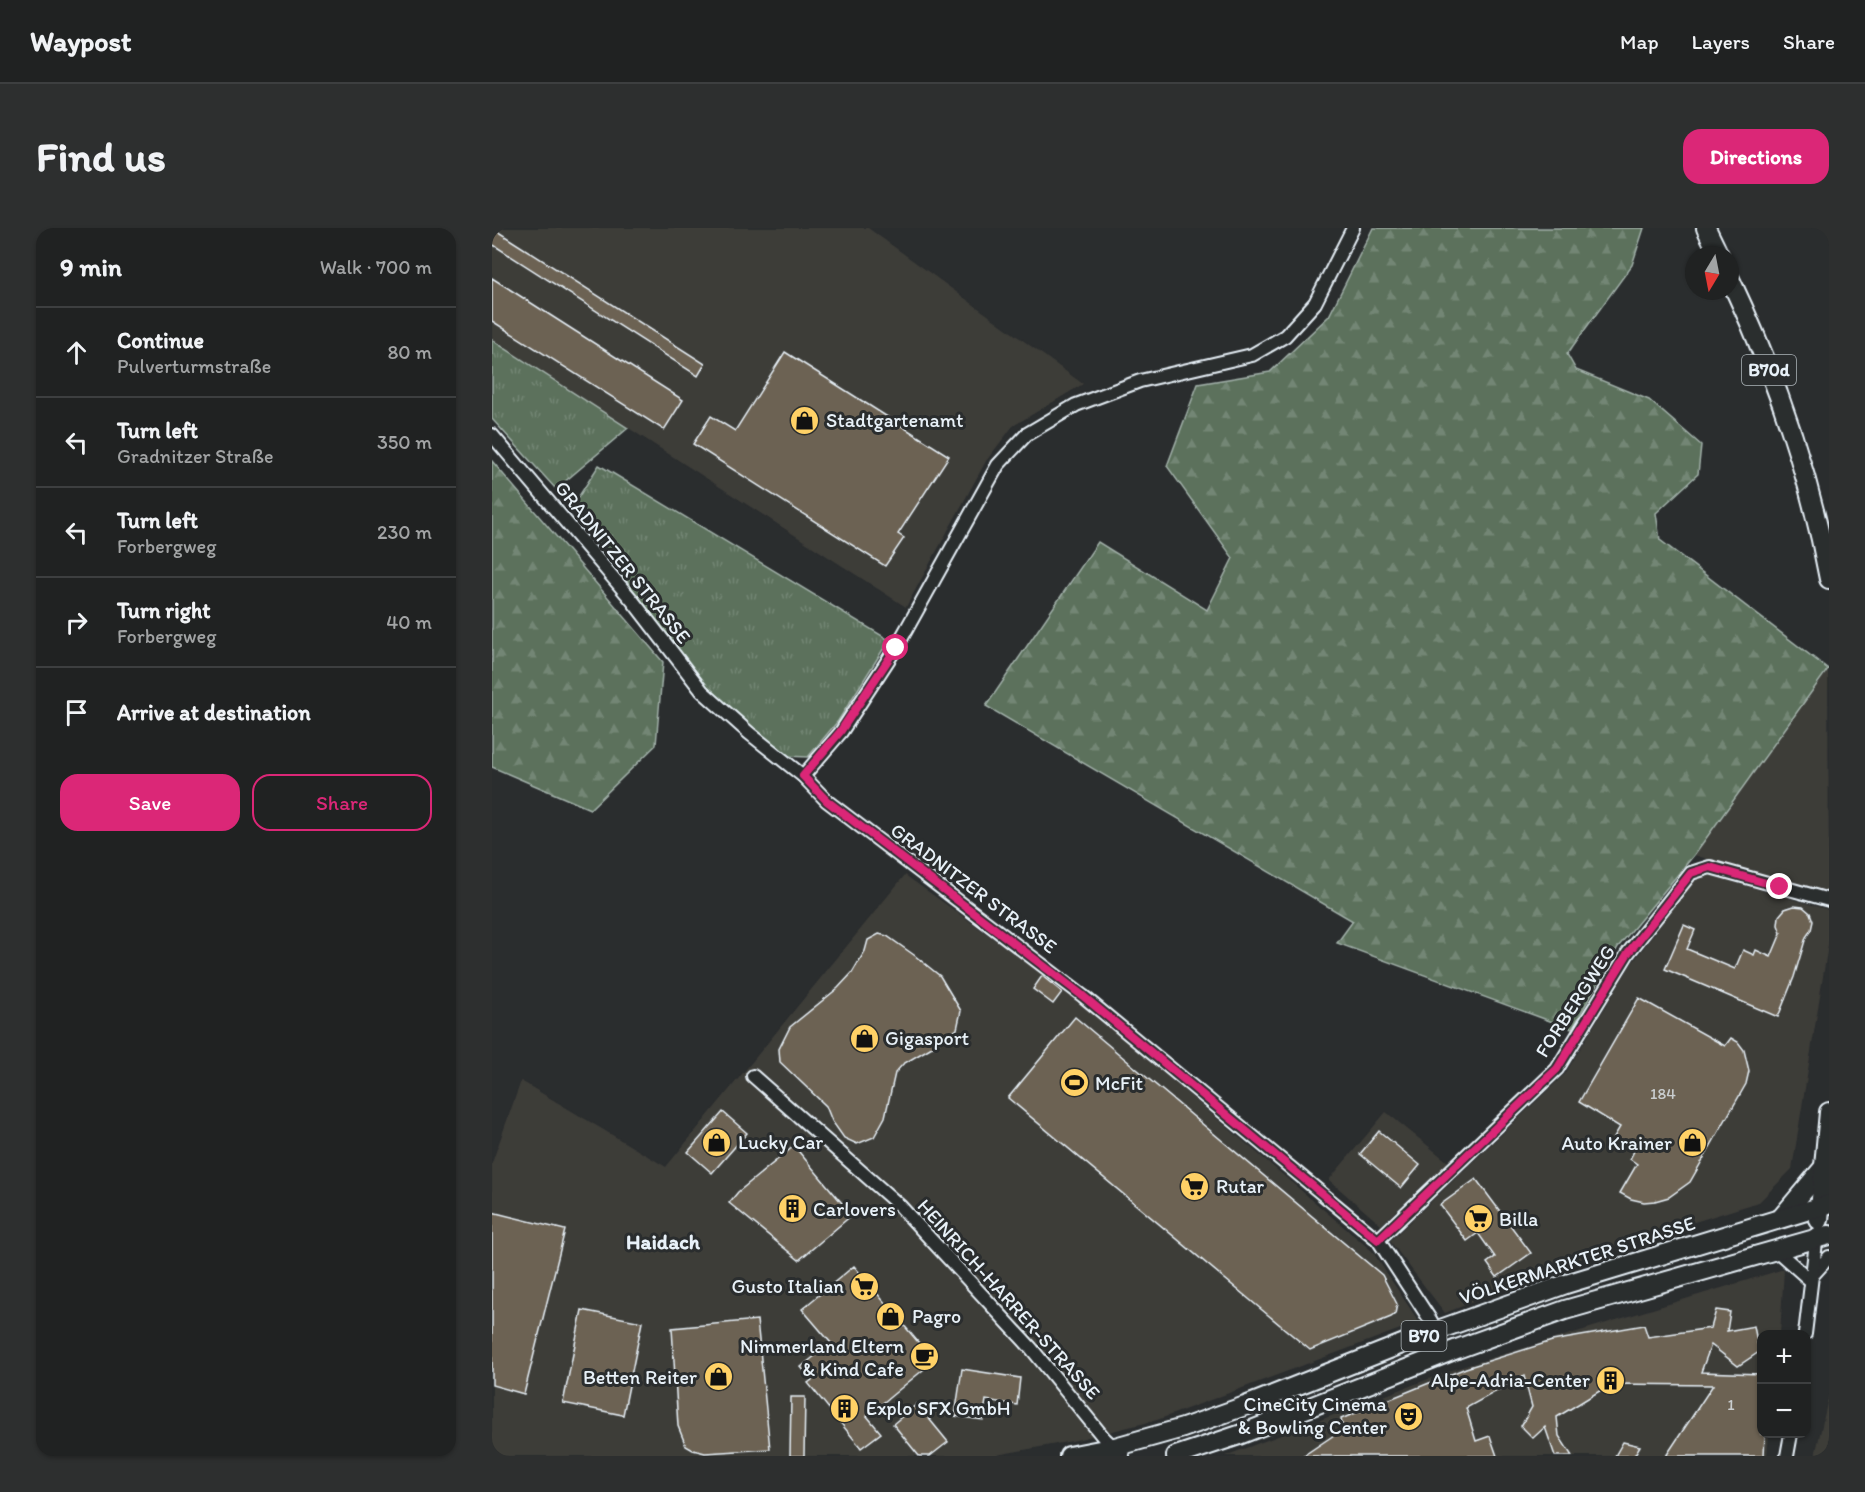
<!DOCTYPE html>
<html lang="en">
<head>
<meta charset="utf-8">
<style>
  :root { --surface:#202222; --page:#2d2f2f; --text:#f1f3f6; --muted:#a2a4a5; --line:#3d3f40; --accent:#db2777 }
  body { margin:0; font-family:Itim,sans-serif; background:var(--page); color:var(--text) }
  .controls { position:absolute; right:18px; bottom:18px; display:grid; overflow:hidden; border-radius:12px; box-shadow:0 2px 4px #0004 }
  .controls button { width:54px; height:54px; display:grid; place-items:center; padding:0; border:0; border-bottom:2px solid var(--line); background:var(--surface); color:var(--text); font:30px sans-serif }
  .compass { position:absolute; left:1193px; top:18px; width:54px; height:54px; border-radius:50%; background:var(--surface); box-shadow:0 2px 4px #0004; rotate:190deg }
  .stop { position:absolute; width:18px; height:18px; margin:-14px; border:4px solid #db2777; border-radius:50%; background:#fff }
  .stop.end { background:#db2777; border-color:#fff; box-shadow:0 2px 6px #0008 }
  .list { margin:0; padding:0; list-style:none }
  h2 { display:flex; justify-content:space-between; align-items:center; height:78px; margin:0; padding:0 24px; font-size:26px }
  h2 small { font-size:20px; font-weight:400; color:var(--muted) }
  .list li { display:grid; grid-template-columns:39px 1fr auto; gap:18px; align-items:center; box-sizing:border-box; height:90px; padding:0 24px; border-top:2px solid var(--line) }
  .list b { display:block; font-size:22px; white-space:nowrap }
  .list p { margin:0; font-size:20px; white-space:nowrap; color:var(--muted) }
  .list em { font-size:20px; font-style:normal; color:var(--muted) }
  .actions { display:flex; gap:12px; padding:18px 24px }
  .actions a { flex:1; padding:14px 0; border:2px solid var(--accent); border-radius:18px; text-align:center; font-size:21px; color:var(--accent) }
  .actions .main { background:var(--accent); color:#fff }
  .icon { flex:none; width:33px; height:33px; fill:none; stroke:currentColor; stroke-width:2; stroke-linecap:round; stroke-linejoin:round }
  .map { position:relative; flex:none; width:1337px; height:1228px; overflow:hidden; border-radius:18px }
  header { display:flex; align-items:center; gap:36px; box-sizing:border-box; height:84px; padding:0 30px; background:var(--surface); border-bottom:2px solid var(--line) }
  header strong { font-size:28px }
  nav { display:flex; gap:33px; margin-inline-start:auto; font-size:21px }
  .intro { display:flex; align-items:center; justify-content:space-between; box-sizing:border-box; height:144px; padding:0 36px }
  h1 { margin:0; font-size:42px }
  .button { padding:15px 27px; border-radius:18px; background:var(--accent); color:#fff; font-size:21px; font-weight:700 }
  main { display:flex; gap:36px; padding:0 36px }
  aside { flex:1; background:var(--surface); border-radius:18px; box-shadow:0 2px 4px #0004 }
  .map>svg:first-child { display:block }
</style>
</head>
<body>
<header>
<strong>Waypost</strong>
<nav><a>Map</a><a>Layers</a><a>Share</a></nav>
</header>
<div class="intro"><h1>Find us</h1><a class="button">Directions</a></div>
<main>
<aside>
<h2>9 min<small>Walk · 700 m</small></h2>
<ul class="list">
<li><svg class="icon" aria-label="ahead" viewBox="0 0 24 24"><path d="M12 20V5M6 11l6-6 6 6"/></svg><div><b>Continue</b><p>Pulverturmstraße</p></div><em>80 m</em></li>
<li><svg class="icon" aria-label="left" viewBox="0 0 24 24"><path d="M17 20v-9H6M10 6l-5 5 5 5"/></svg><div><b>Turn left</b><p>Gradnitzer Straße</p></div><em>350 m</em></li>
<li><svg class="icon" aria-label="left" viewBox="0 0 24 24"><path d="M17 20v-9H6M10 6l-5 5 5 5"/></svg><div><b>Turn left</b><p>Forbergweg</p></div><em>230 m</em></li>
<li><svg class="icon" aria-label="right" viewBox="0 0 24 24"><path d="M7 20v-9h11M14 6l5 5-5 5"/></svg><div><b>Turn right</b><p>Forbergweg</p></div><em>40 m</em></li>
<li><svg class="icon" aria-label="arrive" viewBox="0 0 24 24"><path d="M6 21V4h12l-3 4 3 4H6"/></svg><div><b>Arrive at destination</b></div></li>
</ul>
<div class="actions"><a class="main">Save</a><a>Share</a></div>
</aside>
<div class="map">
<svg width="1337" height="1228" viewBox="0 0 1337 1228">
  <defs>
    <pattern id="grass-tufts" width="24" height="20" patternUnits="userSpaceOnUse" patternTransform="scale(1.5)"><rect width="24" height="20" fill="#5c715c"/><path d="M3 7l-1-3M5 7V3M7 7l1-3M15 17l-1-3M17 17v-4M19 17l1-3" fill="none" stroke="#738674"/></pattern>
    <pattern id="forest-firs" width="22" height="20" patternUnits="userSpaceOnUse" patternTransform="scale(1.5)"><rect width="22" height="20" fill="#5c715c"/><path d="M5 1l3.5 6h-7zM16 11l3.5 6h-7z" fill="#738674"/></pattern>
  </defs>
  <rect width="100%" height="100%" fill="#2a2d2e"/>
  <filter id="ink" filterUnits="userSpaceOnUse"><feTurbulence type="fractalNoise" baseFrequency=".0167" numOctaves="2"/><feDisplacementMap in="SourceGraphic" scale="12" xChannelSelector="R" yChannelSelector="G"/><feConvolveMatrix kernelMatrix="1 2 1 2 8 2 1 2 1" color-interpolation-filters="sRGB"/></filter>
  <g filter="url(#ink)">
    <!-- built -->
    <g fill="#3e3d39">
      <path d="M0,0H376L591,156L521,198L494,233L414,379L0,112Z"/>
      <path d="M1336,441L1337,666L1202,627Z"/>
      <path d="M413,647L579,766L880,1023L927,1094L665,1192L580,1213L499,1228H0V935L29,853L174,939Z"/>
      <path d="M1218,647L1337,682V711L1300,941L1267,974L1112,1022L953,1085L898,1013L1073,846L1138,738L1202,653Z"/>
      <path d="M894,884L956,934L889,997L837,952Z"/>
      <path d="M1292,1041L1288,1106H1270V1206H1277L1275,1228H733L963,1141Z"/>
      <path d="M1337,1165V1228H1323L1337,1167Z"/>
    </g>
    <!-- grass -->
    <g fill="url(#grass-tufts)" stroke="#a2b1aa" stroke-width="1.5">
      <path d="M0,112L136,200L64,261L0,191Z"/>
      <path d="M107,237L397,412L346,493L316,529L293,528L257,499L211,456L80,279Z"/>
    </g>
    <!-- forest -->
    <g fill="url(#forest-firs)" stroke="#a2b1aa" stroke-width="1.5">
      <path d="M881,0H1152L1140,37L1075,126L1084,142L1157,172L1209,217L1206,246L1164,285L1168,312L1336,441L1202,627L1126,719L1080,801L845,715L861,693L494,478L606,314L715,382L741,330L675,238L706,156L778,144L837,88Z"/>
      <path d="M0,233L171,434L164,517L98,581L0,539Z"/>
    </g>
    <!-- building -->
    <g fill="#6c6253" stroke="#e8f1f8" stroke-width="1.5">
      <path d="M0,0L213,136L206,148L0,16Z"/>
      <path d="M0,50L191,172L172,202L0,93Z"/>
      <path d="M293,124L457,228L406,306L412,310L393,338L201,216L219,188L243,203Z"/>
      <path d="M1302,678L1311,679L1318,685L1321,693L1319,702L1314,709L1302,749L1286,789L1173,741L1192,697L1203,702L1195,721L1243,741L1251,722L1262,727L1264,722L1279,729L1289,705L1286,697L1287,688L1293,681Z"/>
      <path d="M387,706L395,708L422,727L448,748L469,783L465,801L440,819L411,836L403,845L393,889L382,909L365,916L352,910L340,893L334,878L288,834L287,821L298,799L346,760L360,745L373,723L376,712Z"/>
      <path d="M550,748L570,764L561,776L541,761Z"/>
      <path d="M1147,770L1233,818L1239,810L1246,814L1252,822L1257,843L1254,856L1198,954L1177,969L1163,973L1152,974L1139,971L1128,965L1145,936L1138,931L1142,923L1122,909L1128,899L1087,874Z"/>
      <path d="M583,789L890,1047L905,1076L903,1086L899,1089L818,1122L516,870Z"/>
      <path d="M231,884L255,905L220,945L196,924Z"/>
      <path d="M887,903L928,937L909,960L868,926Z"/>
      <path d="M302,918L360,987L307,1032L237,975L246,964Z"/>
      <path d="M984,951L1039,1025L1005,1049L995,1035L1003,1029L986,1005L975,1013L948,977Z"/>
      <path d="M0,984L73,1002L32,1166L0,1157Z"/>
      <path d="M362,1038L442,1133L375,1188L389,1205L369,1220L316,1155L320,1152L309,1139L339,1115L310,1081Z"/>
      <path d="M90,1082L150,1094L131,1187L71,1175Z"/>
      <path d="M1224,1082L1238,1084L1235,1103L1262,1098L1267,1124L1246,1138L1219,1117L1209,1144L1269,1146V1206H1273L1272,1228H1174L1221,1157L1119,1156L1065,1189L1067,1208L1080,1228H1063L1053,1199L1041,1210L1029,1198L1040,1179L1032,1148L974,1180L984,1213L998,1208L1005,1228H811L851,1201L849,1191L974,1140L1060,1113L1152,1097L1156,1109L1219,1100Z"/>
      <path d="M265,1092L278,1221L213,1225L201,1222L194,1218L186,1198L180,1100Z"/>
      <path d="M470,1141L528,1150L525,1177L494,1172L491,1192L463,1188Z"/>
      <path d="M299,1169H313L312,1228H298Z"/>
      <path d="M425,1176L456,1214L438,1228H427L401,1196Z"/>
      <path d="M1131,1214L1148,1218L1142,1228H1123Z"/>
    </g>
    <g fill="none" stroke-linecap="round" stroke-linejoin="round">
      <defs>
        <g id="street">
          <path d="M0,207L140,372L210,463L257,505L311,548L335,573L591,768L886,1012L939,1093L952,1126"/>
          <path d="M311,548L349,504L404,420L506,237L535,206L584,177L648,153L760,127L793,108L823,75L861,0"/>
          <path d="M261,848L408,978L539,1120L612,1210L631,1228"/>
          <path d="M886,1012L1065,841L1136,725L1199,645L1218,639L1337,672"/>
          <path d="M1284,1022L1319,1053"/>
          <path d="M1319,1049L1337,1029"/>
          <path d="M1313,1106L1325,1006"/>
          <path d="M1295,1228L1299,1206"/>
        </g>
        <g id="primary">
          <path d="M1214,0L1227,27"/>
          <path d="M1238,51C1283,146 1318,247 1337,351"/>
          <path d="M1289,990L1331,940"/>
          <path d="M1327,992L1337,884"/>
          <path d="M577,1228L623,1219L691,1200L753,1178L943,1103L1074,1056L1337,976"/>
          <path d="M684,1228L747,1207L965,1121L1073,1082L1337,1007"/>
        </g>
      </defs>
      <!-- street casing -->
      <use href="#street" stroke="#e8f1f8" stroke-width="16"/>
      <!-- primary casing -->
      <use href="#primary" stroke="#e8f1f8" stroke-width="22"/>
      <!-- street -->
      <use href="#street" stroke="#2a2d2e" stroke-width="12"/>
      <!-- primary -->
      <use href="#primary" stroke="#2a2d2e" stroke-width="18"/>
    </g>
  </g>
  <g fill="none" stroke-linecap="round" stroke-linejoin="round" filter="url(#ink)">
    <!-- route -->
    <path stroke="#db2777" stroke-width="8" d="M404,420L348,504L311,548L335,573L591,768L886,1012L1065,841L1136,725L1199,645L1218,639L1288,659"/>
  </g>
  <!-- icons -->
  <defs>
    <symbol id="shop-disc" viewBox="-11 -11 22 22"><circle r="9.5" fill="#ffd166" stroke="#2a2d2e"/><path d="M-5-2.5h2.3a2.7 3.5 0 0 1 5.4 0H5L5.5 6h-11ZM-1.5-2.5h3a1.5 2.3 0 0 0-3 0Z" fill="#111"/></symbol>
    <symbol id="stadium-disc" viewBox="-11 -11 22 22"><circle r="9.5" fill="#ffd166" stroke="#2a2d2e"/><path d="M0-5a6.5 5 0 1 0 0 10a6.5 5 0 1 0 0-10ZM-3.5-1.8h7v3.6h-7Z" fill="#111"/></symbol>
    <symbol id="supermarket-disc" viewBox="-11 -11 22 22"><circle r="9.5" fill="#ffd166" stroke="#2a2d2e"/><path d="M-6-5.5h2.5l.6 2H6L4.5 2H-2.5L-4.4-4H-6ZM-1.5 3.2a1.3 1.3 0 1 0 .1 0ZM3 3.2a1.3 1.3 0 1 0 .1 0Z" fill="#111"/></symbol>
    <symbol id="building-disc" viewBox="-11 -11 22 22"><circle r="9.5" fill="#ffd166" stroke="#2a2d2e"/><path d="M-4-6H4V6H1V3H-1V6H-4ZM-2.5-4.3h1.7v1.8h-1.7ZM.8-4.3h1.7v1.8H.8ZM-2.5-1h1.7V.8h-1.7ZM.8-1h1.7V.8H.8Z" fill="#111"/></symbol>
    <symbol id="cafe-disc" viewBox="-11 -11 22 22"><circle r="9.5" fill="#ffd166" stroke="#2a2d2e"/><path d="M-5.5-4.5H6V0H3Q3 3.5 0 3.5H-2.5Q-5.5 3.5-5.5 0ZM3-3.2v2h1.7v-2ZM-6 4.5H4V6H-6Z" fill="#111"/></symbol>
    <symbol id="theatre-disc" viewBox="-11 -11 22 22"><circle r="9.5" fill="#ffd166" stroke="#2a2d2e"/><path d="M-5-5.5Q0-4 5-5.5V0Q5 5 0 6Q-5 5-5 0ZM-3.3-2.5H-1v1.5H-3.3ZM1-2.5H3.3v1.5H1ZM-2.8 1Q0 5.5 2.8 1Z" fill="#111"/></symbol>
  </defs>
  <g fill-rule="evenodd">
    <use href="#shop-disc" x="296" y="176" width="33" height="33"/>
    <use href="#shop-disc" x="356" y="794" width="33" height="33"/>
    <use href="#stadium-disc" x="566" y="838" width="33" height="33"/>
    <use href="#shop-disc" x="208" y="898" width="33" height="33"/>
    <use href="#shop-disc" x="1184" y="898" width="33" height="33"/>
    <use href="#supermarket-disc" x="686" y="942" width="33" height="33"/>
    <use href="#building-disc" x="284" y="964" width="33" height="33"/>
    <use href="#supermarket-disc" x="970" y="974" width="33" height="33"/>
    <use href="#supermarket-disc" x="356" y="1042" width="33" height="33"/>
    <use href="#shop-disc" x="382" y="1072" width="33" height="33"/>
    <use href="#cafe-disc" x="416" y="1112" width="33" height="33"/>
    <use href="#shop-disc" x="210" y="1132" width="33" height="33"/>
    <use href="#building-disc" x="1102" y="1136" width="33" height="33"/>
    <use href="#building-disc" x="336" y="1164" width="33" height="33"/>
    <use href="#theatre-disc" x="900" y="1172" width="33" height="33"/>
  </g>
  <g text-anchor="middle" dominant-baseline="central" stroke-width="6" stroke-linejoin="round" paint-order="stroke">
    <!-- number labels -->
    <g font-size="16" fill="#c9cdcf">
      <text x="1171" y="865">184</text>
      <text x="1239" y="1176">1</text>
    </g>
    <!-- shield labels -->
    <g fill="#2a2d2e" stroke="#afb6bb" stroke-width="1.5">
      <rect x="1250" y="127" width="54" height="30" rx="4.5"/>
      <rect x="909.5" y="1093" width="45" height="30" rx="4.5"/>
    </g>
    <g font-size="18" font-weight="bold" fill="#e8f1f8">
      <text x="1277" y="142">B70d</text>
      <text x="932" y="1108">B70</text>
    </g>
    <!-- poi labels -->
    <g font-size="20" fill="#e8f1f8" stroke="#2a2d2e" text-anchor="start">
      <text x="334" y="192">Stadtgartenamt</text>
      <text x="393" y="810">Gigasport</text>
      <text x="603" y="855">McFit</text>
      <text x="246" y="914">Lucky Car</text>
      <text x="1180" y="915" text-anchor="end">Auto Krainer</text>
      <text x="724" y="958">Rutar</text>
      <text x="321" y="981">Carlovers</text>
      <text x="1007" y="991">Billa</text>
      <text x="352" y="1058" text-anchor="end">Gusto Italian</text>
      <text x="420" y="1088">Pagro</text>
      <text x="412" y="1118" text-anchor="end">Nimmerland Eltern<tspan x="412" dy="23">&amp; Kind Cafe</tspan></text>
      <text x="205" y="1149" text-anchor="end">Betten Reiter</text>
      <text x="1098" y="1152" text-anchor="end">Alpe-Adria-Center</text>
      <text x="895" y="1176" text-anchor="end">CineCity Cinema<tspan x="895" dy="23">&amp; Bowling Center</tspan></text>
      <text x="374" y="1180">Explo SFX GmbH</text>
    </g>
    <!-- street labels -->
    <g font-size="20" fill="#e8f1f8" stroke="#2a2d2e">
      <text transform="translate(131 334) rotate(51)">GRADNITZER STRASSE</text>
      <text transform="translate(482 660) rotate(37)">GRADNITZER STRASSE</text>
      <text transform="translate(1083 773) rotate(-57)">FORBERGWEG</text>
      <text transform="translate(1085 1032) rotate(-18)">VÖLKERMARKTER STRASSE</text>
      <text transform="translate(517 1071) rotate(48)">HEINRICH-HARRER-STRASSE</text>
    </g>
    <!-- neighbourhood labels -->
    <g font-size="21" font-weight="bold" fill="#e8f1f8" stroke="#2a2d2e">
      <text x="171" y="1013">Haidach</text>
    </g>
  </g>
</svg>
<div class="controls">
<button>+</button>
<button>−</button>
</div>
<svg class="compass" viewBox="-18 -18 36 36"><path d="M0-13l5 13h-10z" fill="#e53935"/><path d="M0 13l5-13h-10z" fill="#a2a4a5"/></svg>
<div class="stop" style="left:404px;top:420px"></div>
<div class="stop end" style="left:1288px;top:659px"></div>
</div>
</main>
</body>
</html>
